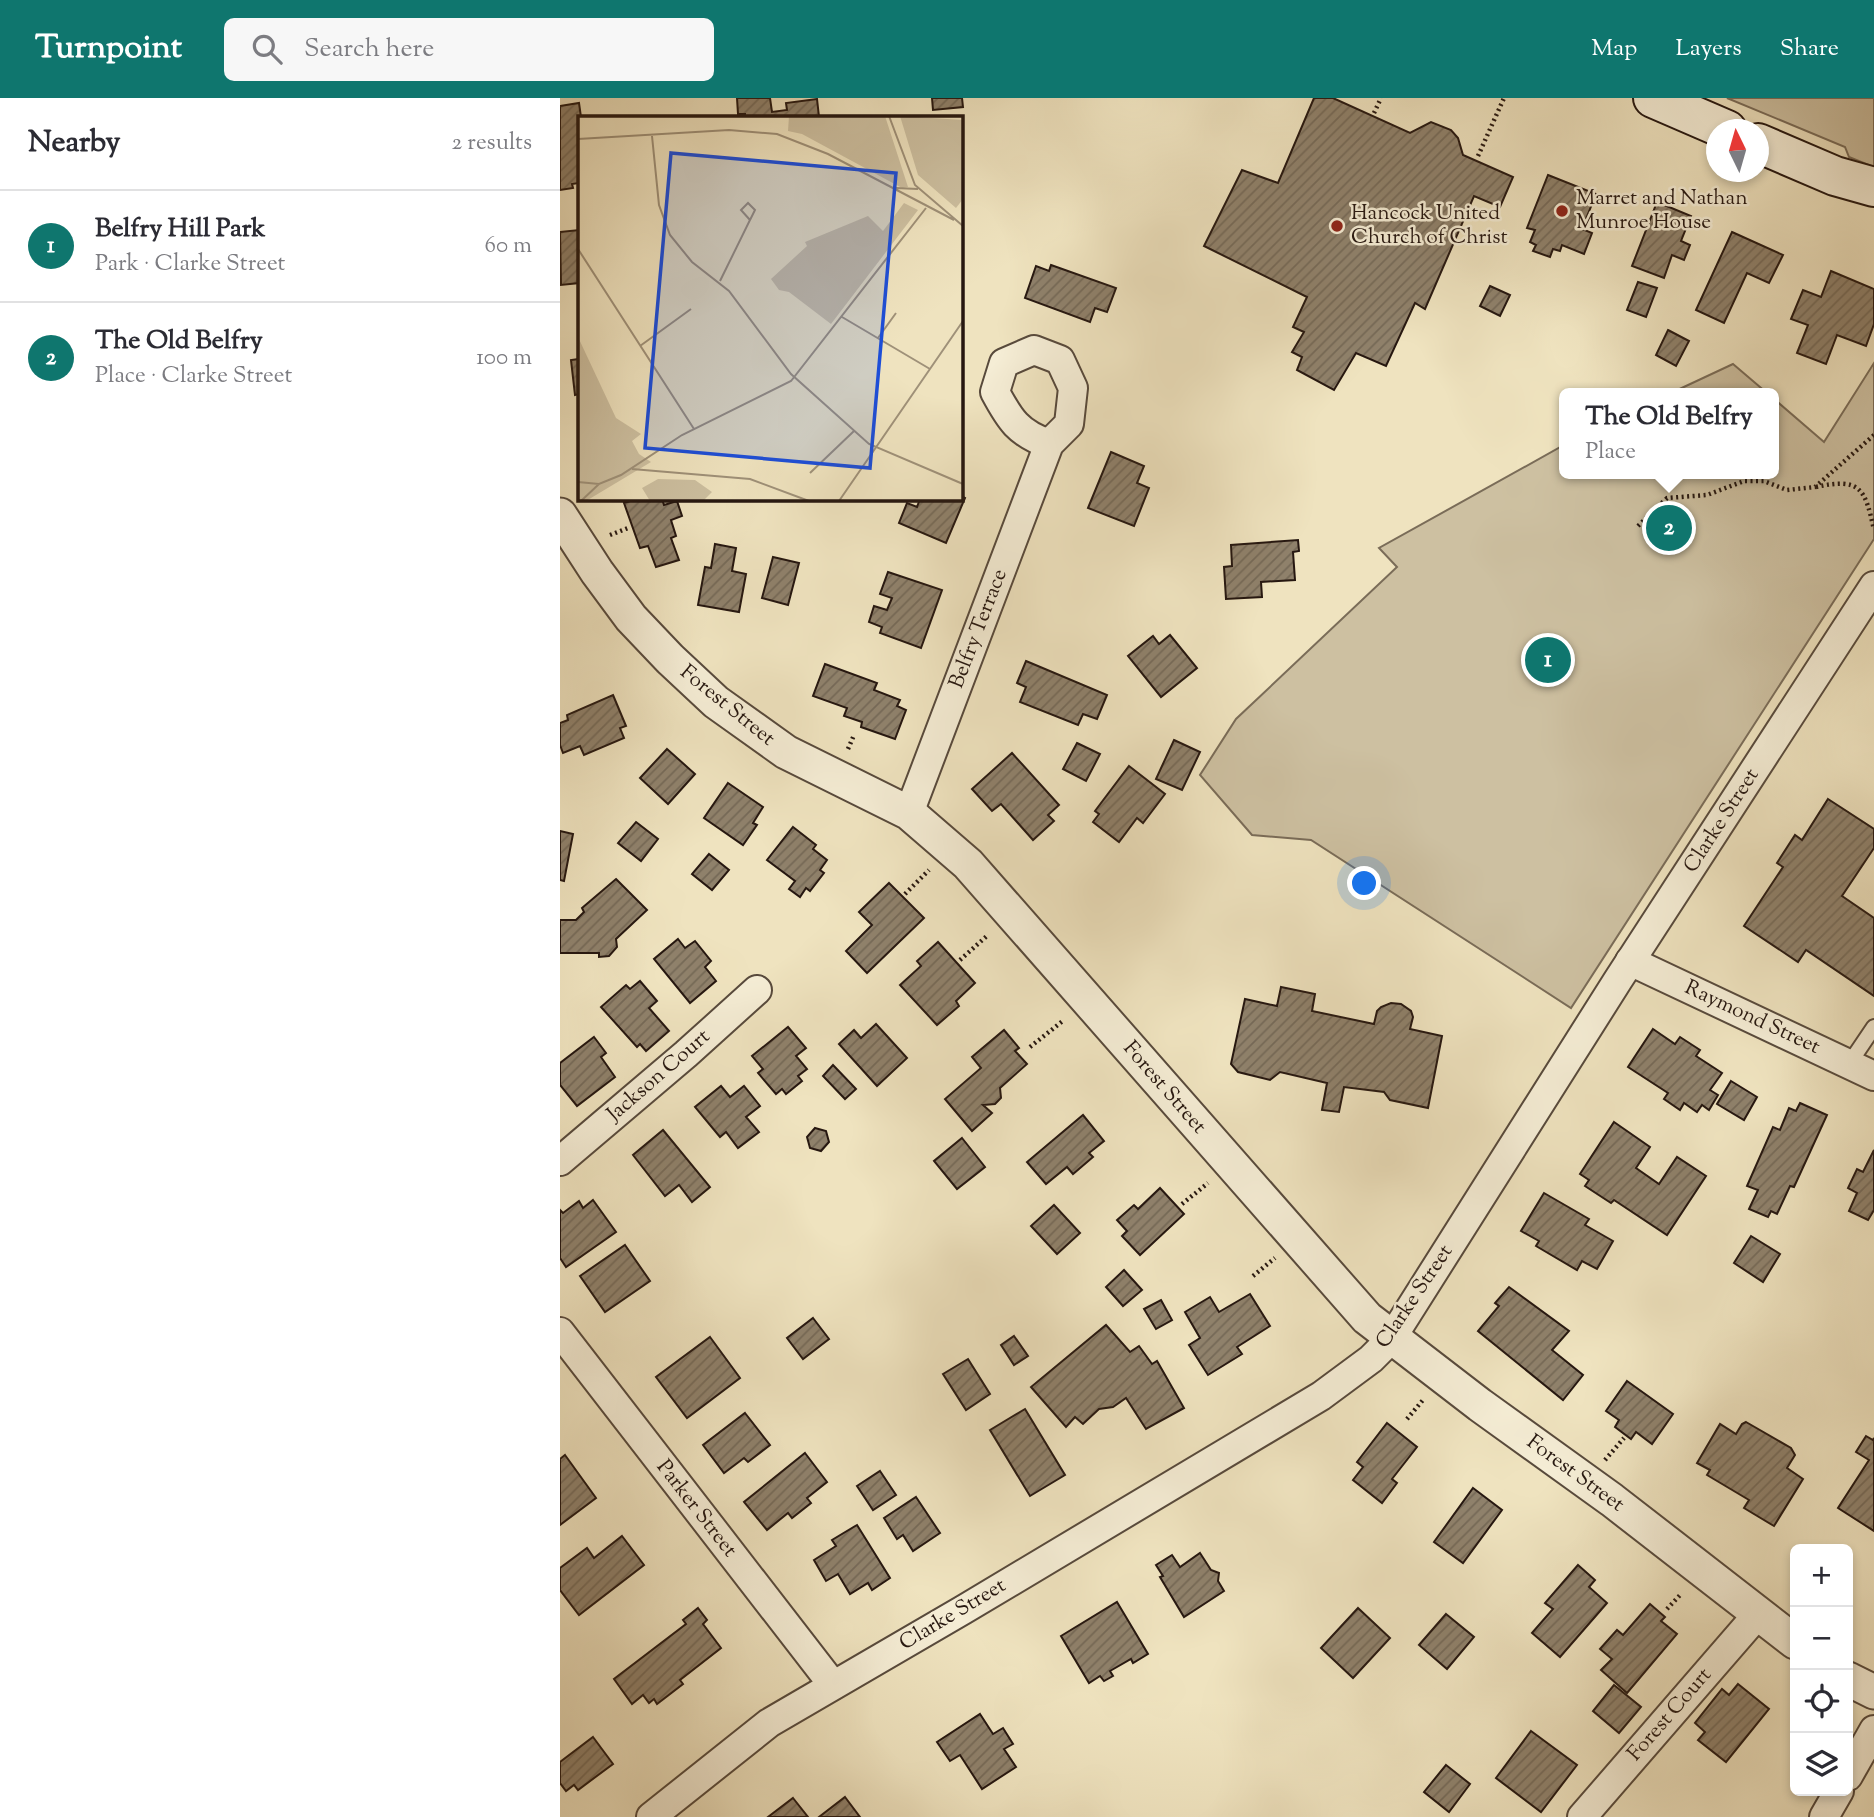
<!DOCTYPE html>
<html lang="en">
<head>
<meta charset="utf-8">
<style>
  :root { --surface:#fff; --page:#f7f7f7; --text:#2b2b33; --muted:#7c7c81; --line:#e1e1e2; --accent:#0f766e }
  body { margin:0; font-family:"Sorts Mill Goudy",serif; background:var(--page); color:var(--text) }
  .controls { position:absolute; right:21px; bottom:21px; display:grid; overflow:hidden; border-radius:10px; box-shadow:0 4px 10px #0003 }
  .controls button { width:63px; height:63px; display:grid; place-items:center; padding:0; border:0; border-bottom:2px solid var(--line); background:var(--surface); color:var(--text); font:35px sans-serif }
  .compass { position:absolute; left:1146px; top:21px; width:63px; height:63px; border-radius:50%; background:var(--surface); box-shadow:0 4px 10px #0003; rotate:355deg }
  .you { position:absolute; left:805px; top:786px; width:24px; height:24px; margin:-18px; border:5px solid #fff; border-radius:50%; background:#1a73e8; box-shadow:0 0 0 10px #1a73e833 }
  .badge { display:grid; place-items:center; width:46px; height:46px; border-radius:50%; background:var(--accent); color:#fff; font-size:23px; font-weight:700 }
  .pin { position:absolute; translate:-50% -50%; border:4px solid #fff; box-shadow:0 2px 7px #0006 }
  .popup { position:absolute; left:999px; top:290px; width:220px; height:91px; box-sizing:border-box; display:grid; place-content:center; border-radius:10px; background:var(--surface); filter:drop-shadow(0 2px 5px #0005); font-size:23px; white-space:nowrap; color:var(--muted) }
  .popup b { font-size:26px; color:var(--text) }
  .popup::after { content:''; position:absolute; left:50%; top:100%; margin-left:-14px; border:14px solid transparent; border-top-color:var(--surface) }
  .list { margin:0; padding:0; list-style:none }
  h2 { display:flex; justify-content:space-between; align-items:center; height:91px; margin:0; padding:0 28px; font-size:30px }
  h2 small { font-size:23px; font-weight:400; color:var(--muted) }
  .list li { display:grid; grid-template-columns:46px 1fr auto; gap:21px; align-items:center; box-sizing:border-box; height:112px; padding:0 28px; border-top:2px solid var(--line) }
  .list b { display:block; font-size:26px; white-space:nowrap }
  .list p { margin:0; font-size:23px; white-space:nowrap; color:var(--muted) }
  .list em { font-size:23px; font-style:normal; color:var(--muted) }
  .icon { flex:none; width:38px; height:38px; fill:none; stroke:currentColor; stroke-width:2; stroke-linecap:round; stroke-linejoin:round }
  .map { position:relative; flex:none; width:1314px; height:1719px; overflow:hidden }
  header { display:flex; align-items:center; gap:42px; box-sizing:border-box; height:98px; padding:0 35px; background:var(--accent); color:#fff }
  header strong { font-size:33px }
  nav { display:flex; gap:38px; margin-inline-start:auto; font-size:24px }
  .search { width:490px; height:63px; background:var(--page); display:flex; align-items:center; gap:18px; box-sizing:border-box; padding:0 24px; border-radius:10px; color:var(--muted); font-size:26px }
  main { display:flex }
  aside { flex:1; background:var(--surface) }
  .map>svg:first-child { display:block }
</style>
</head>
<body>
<header>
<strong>Turnpoint</strong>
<div class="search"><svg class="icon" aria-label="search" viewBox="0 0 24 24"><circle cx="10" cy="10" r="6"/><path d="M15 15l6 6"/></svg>Search here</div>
<nav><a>Map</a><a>Layers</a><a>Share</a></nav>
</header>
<main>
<aside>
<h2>Nearby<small>2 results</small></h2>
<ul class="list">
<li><span class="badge">1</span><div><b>Belfry Hill Park</b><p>Park · Clarke Street</p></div><em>60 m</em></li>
<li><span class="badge">2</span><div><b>The Old Belfry</b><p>Place · Clarke Street</p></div><em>100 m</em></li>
</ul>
</aside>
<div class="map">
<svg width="1314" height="1719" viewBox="0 0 1314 1719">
  <defs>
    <pattern id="building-hatch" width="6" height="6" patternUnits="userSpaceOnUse" patternTransform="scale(1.75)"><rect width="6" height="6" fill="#8f816b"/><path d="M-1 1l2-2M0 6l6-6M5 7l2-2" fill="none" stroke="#756957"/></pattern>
  </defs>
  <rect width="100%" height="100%" fill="#efe3bf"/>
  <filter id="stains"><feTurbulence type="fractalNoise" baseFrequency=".00286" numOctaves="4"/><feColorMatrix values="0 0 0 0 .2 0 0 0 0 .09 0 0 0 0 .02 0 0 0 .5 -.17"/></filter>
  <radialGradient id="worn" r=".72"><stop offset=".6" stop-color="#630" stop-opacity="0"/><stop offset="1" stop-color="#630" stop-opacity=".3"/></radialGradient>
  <!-- green -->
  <g fill="#cdc0a1" stroke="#7a6c58" stroke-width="2">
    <path d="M1167,0H1314V69L1289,59L1285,49Z"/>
    <path d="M1314,265V441L1011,910L751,742L692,737L640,677L676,621L837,469L819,450L1004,347V376H1214V301L1264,344Z"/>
    <path d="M1173,266L1207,295H1111Z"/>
  </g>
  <!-- building -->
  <g fill="url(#building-hatch)" stroke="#261710" stroke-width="2">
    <path d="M177,0H210L212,14L227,12L226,5L257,1L259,19H185V16H178Z"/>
    <path d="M372,0H402L403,9L373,12Z"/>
    <path d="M754,0H773L850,35L871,24L891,32L898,40L903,57L953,79L940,109L914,98L865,211L855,205L826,268L796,255L774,292L737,272L742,259L732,254L744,234L733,229L747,199L644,148L682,72L718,85Z"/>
    <path d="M19,5L21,19L19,85L12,86L13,90L0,92V8Z"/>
    <path d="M988,77L1036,96L1022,131L1032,135L1024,156L1002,147L1000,153L993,151L990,159L973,153L976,147L970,144L975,132L967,130Z"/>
    <path d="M1097,104L1131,118L1121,143L1130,147L1124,162L1112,157L1104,180L1072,168Z"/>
    <path d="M19,132V185L1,187L0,134Z"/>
    <path d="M1172,134L1223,157L1209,185L1187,175L1164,225L1136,212Z"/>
    <path d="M491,167L556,190L547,214L535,210L530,224L465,200L476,168L489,173Z"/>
    <path d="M1271,173L1314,191V226L1306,248L1277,237L1266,266L1237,255L1248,227L1231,221L1243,192L1261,199Z"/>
    <path d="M1078,184L1097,190L1086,219L1067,212Z"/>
    <path d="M930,188L950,197L940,218L920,208Z"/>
    <path d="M1108,232L1129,243L1116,268L1096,257Z"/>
    <path d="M19,261V296L15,297L11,262Z"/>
    <path d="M551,354L584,368L577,385L589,390L574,428L528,410Z"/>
    <path d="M401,398L405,400L386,445L339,425L347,405L357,409L360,401H401Z"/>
    <path d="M76,401H102L104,407L117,403L122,418L111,422L116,438L111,440L119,462L96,469L88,448L80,450L64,405Z"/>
    <path d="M1115,416L1123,436L1103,444L1095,424Z"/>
    <path d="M738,442L739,453L733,454L735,482L701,484L702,499L666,501L664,469L672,468L671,447Z"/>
    <path d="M155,446L176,450L172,473L186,476L179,514L138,507L145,469L151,470Z"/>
    <path d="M213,459L239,465L228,507L202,500Z"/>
    <path d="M328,474L382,492L361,550L320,535L322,529L309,524L314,508L327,512L332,500L320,496Z"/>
    <path d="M610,537L637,570L601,599L568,558L593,538L599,546Z"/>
    <path d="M466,563L547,597L537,621L523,616L518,627L460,604L466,589L457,585Z"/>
    <path d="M265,566L317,585L314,592L340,602L337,608L346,612L335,641L301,629L302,624L284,618L287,610L253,598Z"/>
    <path d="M53,597L66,628L60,630L64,640L24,657L20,648L3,655L0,647V625L8,622L7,617Z"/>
    <path d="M614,642L640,654L622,692L596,681Z"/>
    <path d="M517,645L540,656L526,683L503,671Z"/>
    <path d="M107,651L135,676L108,706L80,680Z"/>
    <path d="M452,655L499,707L488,717L494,723L473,742L441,706L432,713L412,691Z"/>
    <path d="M569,668L605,696L583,725L577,720L559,744L533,724L539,716L535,713Z"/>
    <path d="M168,685L203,709L193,725L197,727L183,747L144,720Z"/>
    <path d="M1268,701L1314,731V750L1282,798L1314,820V898L1246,852L1238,864L1184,828L1223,769L1217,765L1235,737L1242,742Z"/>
    <path d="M76,724L98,741L81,763L58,745Z"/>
    <path d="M233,729L256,747L253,751L267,762L260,772L264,775L250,793L246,790L240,799L229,791L235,783L207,762Z"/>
    <path d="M0,733L13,736L4,783L0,782Z"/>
    <path d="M149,756L169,772L152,792L132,776Z"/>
    <path d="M56,781L87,812L56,841L57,849L49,858L39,859V855H0V822H16L24,814L22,810Z"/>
    <path d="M329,785L364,820L307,875L286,853L312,827L299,814Z"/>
    <path d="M118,841L125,850L135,843L151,863L145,869L156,883L130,905L94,861Z"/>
    <path d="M378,844L415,885L396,903L399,908L377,927L340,887L361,868L357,863Z"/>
    <path d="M80,883L97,903L89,910L109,933L86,953L80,946L77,949L41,909L66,887L70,891Z"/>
    <path d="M721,889L755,896L752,913L814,926L817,913L821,909L831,905L841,906L851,913L853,919L850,931L882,938L868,1010L830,1002L824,994L784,989L779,1014L762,1012L767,985L720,974L710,982L678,974L671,966L685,901L717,908Z"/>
    <path d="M316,926L347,960L317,988L279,946L294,932L301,940Z"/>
    <path d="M228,929L246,950L236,958L247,971L238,978L242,983L226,996L222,991L216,996L198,975L203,971L192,958Z"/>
    <path d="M1093,931L1115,946L1120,939L1140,952L1136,958L1162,975L1150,992L1158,997L1149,1012L1142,1007L1137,1014L1124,1005L1120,1012L1104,1001L1108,995L1068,969Z"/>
    <path d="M444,932L459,950L455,953L467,966L440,990L441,1000L435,1006L423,1007L432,1015L412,1033L385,1001L421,970L412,959Z"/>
    <path d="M34,939L46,955L41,959L55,979L17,1008L0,987V965Z"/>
    <path d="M273,967L296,991L285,1001L263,978Z"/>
    <path d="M1171,983L1197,999L1184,1022L1157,1006Z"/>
    <path d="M161,988L170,999L184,988L200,1008L186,1019L199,1034L178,1050L166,1034L160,1039L135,1009Z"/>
    <path d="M1240,1005L1267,1017L1234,1089L1230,1088L1217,1116L1211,1113L1208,1119L1189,1111L1198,1092L1187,1088L1213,1029L1220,1032L1229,1010L1236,1013Z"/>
    <path d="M523,1017L544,1043L529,1055L533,1059L513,1076L507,1069L486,1086L467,1064Z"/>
    <path d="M1054,1024L1090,1049L1076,1070L1099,1086L1117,1059L1146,1078L1107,1137L1054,1102L1051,1105L1025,1088L1029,1082L1020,1076Z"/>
    <path d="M255,1030L266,1033L269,1044L261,1053L250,1050L247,1039Z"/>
    <path d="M103,1032L150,1089L132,1104L119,1087L105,1098L73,1057Z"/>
    <path d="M402,1040L425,1069L397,1091L374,1063Z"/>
    <path d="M1314,1052V1112L1308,1122L1289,1113L1297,1095L1288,1090L1297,1071L1303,1074Z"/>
    <path d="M600,1090L624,1116L580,1157L562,1138L567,1133L557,1122L574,1107L578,1111Z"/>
    <path d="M984,1095L1029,1121L1025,1127L1053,1143L1037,1171L1022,1163L1017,1172L976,1148L979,1143L961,1133Z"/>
    <path d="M33,1102L56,1134L6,1169L0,1160V1112L3,1115L19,1103L23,1110Z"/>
    <path d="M494,1107L520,1135L497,1156L471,1128Z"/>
    <path d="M1191,1138L1220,1156L1203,1184L1174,1165Z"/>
    <path d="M65,1147L90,1183L45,1214L20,1178Z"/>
    <path d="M564,1172L582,1192L563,1208L546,1189Z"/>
    <path d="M949,1189L1009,1233L992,1252L1023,1277L1003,1302L918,1233L939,1208L935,1205Z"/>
    <path d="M690,1196L710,1228L677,1249L682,1256L648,1277L629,1247L640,1240L625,1214L650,1199L659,1214Z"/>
    <path d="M601,1202L612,1222L596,1231L584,1211Z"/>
    <path d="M253,1220L269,1241L243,1261L227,1240Z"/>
    <path d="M546,1227L570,1254L579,1248L592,1266L597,1263L624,1310L586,1331L566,1300L553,1309L539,1311L523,1326L515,1319L506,1329L471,1289Z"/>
    <path d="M454,1238L468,1258L454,1267L441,1247Z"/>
    <path d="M150,1239L180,1280L127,1320L96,1279Z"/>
    <path d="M408,1261L430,1296L406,1312L383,1276Z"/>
    <path d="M1067,1283L1113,1316L1092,1346L1076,1334L1071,1341L1055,1329L1059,1322L1046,1313Z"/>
    <path d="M465,1311L505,1377L470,1398L430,1332Z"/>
    <path d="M185,1315L210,1347L188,1364L184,1360L164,1375L143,1347Z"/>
    <path d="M1186,1324L1231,1350L1235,1357L1227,1370L1243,1381L1214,1428L1184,1410L1189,1402L1147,1377L1150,1372L1137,1365L1160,1326L1176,1336L1182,1326Z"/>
    <path d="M827,1325L857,1349L832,1381L837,1385L822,1405L793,1382L803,1369L797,1364Z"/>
    <path d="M1306,1338L1313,1342L1314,1340V1433L1278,1410L1309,1362L1296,1354Z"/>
    <path d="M245,1355L267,1384L247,1400L251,1405L232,1420L228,1415L207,1432L184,1404Z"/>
    <path d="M5,1357L36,1400L0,1427V1361Z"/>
    <path d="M320,1373L336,1397L313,1412L297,1388Z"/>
    <path d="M913,1390L942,1412L903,1465L874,1444Z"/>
    <path d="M356,1399L380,1435L353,1453L343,1437L337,1441L324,1420Z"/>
    <path d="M297,1427L330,1480L312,1492L308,1485L290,1496L278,1476L266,1483L254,1462L276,1448L272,1442Z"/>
    <path d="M62,1438L84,1467L19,1517L0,1492V1470L27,1450L34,1460Z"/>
    <path d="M640,1455L651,1472L659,1475L658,1483L664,1493L624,1519L600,1479L603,1478L596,1467L612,1457L620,1469Z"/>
    <path d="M1018,1467L1035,1482L1029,1489L1047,1505L1000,1559L972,1535L993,1511L985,1505Z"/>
    <path d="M557,1504L588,1556L573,1565L571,1561L550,1573L553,1578L544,1583L540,1578L529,1585L501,1538Z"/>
    <path d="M1090,1506L1105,1519L1101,1523L1117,1536L1067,1595L1041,1572L1052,1561L1040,1551L1057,1532L1063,1537Z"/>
    <path d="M138,1510L147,1522L143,1526L161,1550L120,1582L123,1586L97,1606L94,1601L89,1605L83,1597L72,1606L54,1581L126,1526L123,1522Z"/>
    <path d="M798,1510L830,1540L793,1580L761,1550Z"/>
    <path d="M886,1516L914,1539L887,1571L859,1547Z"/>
    <path d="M1178,1586L1209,1611L1166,1664L1138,1642L1145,1634L1135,1625L1162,1591L1169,1597Z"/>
    <path d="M1054,1587L1081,1609L1059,1635L1033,1613Z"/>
    <path d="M420,1616L433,1636L443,1630L453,1646L444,1651L456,1669L422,1691L400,1657L390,1663L377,1644Z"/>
    <path d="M971,1633L1017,1667L981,1714L936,1680Z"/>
    <path d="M33,1639L53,1666L18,1692L14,1687L6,1693L0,1685V1664Z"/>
    <path d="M886,1667L910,1686L889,1714L864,1694Z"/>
    <path d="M285,1699L300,1719H259Z"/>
    <path d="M233,1700L248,1719H208Z"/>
  </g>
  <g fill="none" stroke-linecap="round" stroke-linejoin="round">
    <defs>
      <path id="service" d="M1289,966L1314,929"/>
      <g id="minor">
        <path d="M349,715L489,346C458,335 450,322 435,294L444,265L474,252L500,262L513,290L509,326L489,346"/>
        <path d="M1070,863L1314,978"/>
        <path d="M0,1063L126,956L197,892"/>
        <path d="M0,1234L273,1587"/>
        <path d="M1288,1678L1314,1632"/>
        <path d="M91,1719L209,1625L403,1512L761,1298L811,1261L831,1241L1058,882L1314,488"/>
        <path d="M1022,1719L1198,1516"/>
        <path d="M1264,1719L1279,1693"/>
      </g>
      <g id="tertiary">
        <path d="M0,417L37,474L71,520L110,561L156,604L226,654L349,715L408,766L807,1220L920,1307L1052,1402L1235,1544"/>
        <path d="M1288,1581L1314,1594"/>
      </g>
      <g id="secondary">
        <path d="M1093,0L1167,32"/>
        <path d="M1198,45L1275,78L1314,89"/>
      </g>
    </defs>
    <!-- service casing -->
    <use href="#service" stroke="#584a3c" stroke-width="18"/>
    <!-- minor casing -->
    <use href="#minor" stroke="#584a3c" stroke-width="32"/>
    <!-- tertiary casing -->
    <use href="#tertiary" stroke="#584a3c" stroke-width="37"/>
    <!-- secondary casing -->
    <use href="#secondary" stroke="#261710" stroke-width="42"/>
    <!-- path -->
    <g stroke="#261710" stroke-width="4.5" stroke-dasharray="2 3.5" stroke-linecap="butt">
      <path d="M814,15L821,0"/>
      <path d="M918,58L944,0"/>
      <path d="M1256,389C1301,379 1305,391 1314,432"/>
      <path d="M1078,428L1107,400L1147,397L1184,383H1204L1227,392L1255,389L1314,337"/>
      <path d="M50,437L68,430"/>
      <path d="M288,651L294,637"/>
      <path d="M345,796L369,772"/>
      <path d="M400,862L428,837"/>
      <path d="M470,949L504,922"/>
      <path d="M622,1106L648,1085"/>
      <path d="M693,1178L715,1160"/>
      <path d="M847,1321L863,1302"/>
      <path d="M1045,1362L1064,1340"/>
      <path d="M1107,1511L1121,1496"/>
    </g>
    <!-- service -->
    <use href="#service" stroke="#f5edd5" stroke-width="14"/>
    <!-- minor -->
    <use href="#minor" stroke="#f5edd5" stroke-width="28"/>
    <!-- tertiary -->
    <use href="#tertiary" stroke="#f5edd5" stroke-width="33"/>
    <!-- secondary -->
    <use href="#secondary" stroke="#f5edd5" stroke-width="38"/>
  </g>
  <!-- markers -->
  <g fill="#8f2418" stroke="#f5edd5" stroke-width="2.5">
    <circle cx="1002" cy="113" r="7"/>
    <circle cx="777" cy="128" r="7"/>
  </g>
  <g text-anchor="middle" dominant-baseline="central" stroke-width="5" stroke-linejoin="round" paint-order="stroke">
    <!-- poi labels -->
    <g font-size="21" fill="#261710" stroke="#f5edd5" text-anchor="start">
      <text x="1016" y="101">Marret and Nathan<tspan x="1016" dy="24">Munroe House</tspan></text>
      <text x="791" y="116">Hancock United<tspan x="791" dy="24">Church of Christ</tspan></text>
    </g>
    <!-- street labels -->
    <g font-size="21" fill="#261710" stroke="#f5edd5">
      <text transform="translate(419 531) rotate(-69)">Belfry Terrace</text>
      <text transform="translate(167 608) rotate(39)">Forest Street</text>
      <text transform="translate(1162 723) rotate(-57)">Clarke Street</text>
      <text transform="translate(1192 920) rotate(25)">Raymond Street</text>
      <text transform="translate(99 978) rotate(-41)">Jackson Court</text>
      <text transform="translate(604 990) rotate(49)">Forest Street</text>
      <text transform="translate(855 1199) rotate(-56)">Clarke Street</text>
      <text transform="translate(1015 1376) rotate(36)">Forest Street</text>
      <text transform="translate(136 1411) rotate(52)">Parker Street</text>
      <text transform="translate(393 1517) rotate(-31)">Clarke Street</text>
      <text transform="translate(1110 1617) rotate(-49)">Forest Court</text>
    </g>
  </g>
  <!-- overview -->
  <g transform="translate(18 18)">
    <rect width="385" height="385" fill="#efe3bf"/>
    <path d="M211,0H307L330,71L324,72L224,18L210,15ZM322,0L385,4V83L378,92L340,59ZM326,87L340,94L253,208L211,176L201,174L193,163L229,130L227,126L290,100L305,115ZM0,221L38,302L63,318L54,325L61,338L73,346L8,385H0ZM80,363L117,364L134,376L125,385H72L64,372Z" fill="#cdc0a1"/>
    <path fill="none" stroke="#9f9179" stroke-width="2" d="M311,0L337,69L385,110M74,20L81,89L92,119L114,146L151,175L213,258L291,328L385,368M0,23L151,14L199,18L250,38L376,104M318,72L340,73M0,133L116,313M142,165L172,104L163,94L170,87L177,94L172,104M264,201L352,253M300,222L318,197M62,230L113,193M54,353L172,363L231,385M232,357L276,315M0,366L21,368L43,359L104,319L213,265L348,92M3,385L21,368M261,385L385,205"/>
    <path fill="#1d4ed8" fill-opacity="0.15" stroke="#1d4ed8" stroke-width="3.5" d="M93,37L318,57L292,352L67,332Z"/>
    <rect width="385" height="385" fill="none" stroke="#261710" stroke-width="3.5"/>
  </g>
  <rect width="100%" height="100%" filter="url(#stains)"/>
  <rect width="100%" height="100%" fill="url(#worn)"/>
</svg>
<div class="controls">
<button>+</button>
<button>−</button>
<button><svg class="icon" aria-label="locate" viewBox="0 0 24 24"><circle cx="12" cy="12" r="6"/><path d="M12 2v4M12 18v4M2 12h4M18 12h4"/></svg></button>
<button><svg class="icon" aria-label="layers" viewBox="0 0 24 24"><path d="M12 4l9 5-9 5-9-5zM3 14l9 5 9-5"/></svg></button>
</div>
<svg class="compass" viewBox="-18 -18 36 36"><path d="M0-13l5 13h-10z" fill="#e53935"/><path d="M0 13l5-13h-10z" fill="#7c7c81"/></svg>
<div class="you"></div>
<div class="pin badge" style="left:988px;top:562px">1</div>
<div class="pin badge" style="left:1109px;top:430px">2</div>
<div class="popup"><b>The Old Belfry</b>Place</div>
</div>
</main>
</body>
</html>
